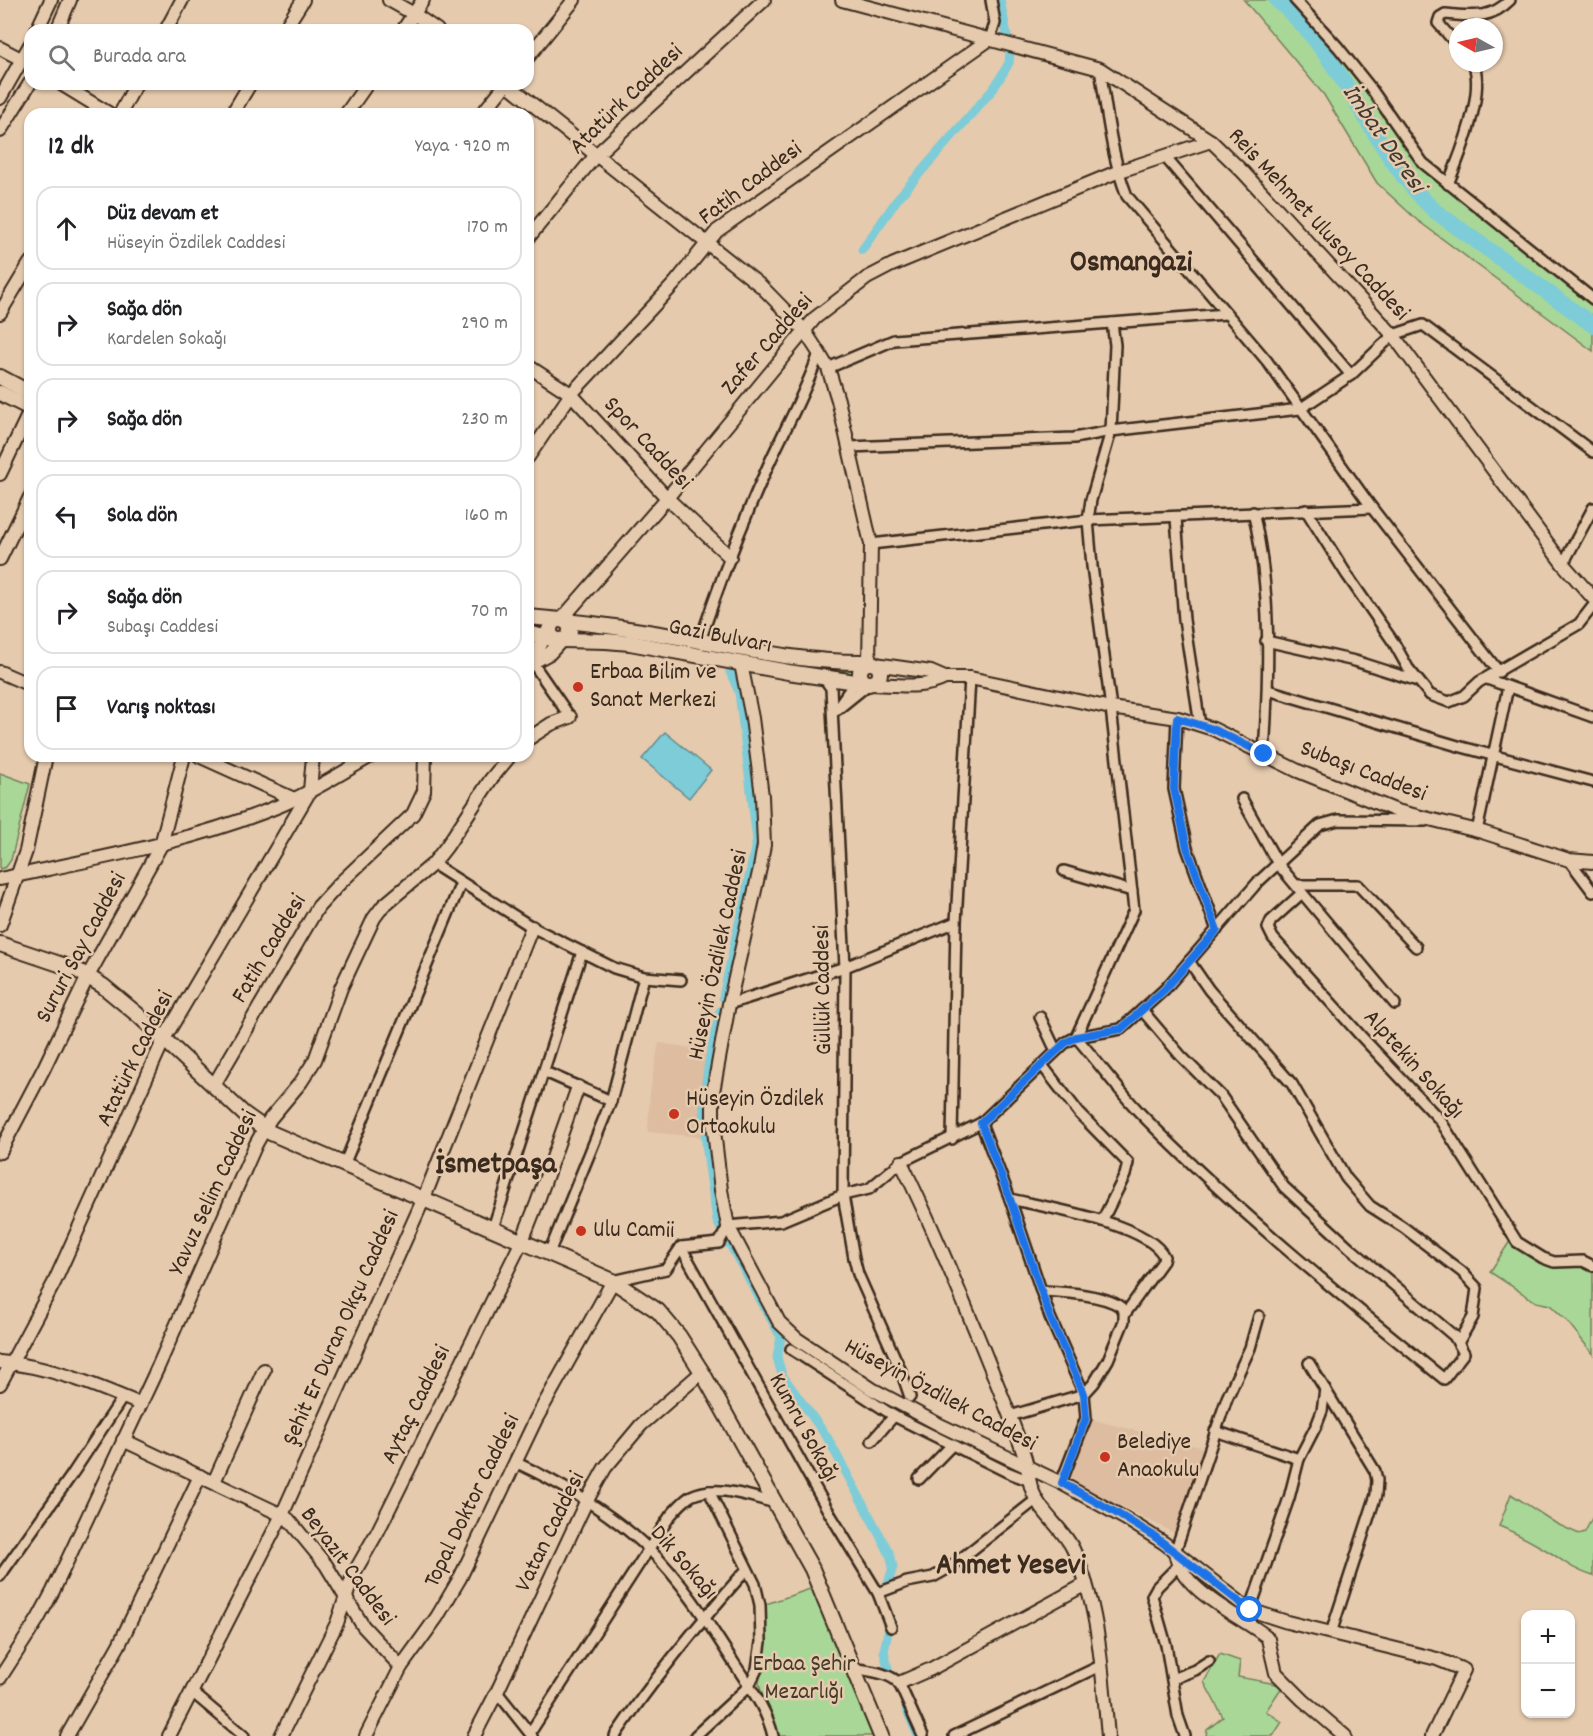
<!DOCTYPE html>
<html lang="tr">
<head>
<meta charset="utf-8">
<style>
  :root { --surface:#fff; --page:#f6f6f6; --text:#202124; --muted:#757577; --line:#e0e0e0 }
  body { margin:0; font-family:Dekko,sans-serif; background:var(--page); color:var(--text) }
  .controls { position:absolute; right:18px; bottom:18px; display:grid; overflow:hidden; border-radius:12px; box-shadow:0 2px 4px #0004 }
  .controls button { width:54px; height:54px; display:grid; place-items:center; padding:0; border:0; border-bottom:2px solid var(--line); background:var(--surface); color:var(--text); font:30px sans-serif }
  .compass { position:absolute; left:1449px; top:18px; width:54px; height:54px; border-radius:50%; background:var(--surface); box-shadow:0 2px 4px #0004; rotate:278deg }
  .stop { position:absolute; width:18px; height:18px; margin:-14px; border:4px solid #1a73e8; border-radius:50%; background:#fff }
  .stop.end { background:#1a73e8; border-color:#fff; box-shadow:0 2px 6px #0008 }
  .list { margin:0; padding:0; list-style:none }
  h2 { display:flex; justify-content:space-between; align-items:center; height:78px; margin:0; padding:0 24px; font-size:26px }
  h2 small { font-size:20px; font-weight:400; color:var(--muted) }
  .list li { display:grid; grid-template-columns:39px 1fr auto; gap:18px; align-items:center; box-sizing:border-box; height:84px; margin:0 12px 12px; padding:0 12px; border:2px solid var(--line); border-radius:18px }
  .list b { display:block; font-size:22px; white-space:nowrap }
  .list p { margin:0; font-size:20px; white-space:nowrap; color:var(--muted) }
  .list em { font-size:20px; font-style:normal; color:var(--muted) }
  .icon { flex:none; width:33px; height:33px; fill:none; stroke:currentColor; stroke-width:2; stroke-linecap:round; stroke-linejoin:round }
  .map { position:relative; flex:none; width:1593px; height:1736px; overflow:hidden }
  .search { position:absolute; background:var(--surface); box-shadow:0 2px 4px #0004; left:24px; top:24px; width:510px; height:66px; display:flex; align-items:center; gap:15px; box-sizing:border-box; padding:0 21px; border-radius:18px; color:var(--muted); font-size:22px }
  .panel { position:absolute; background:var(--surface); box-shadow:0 2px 4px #0004; left:24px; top:108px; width:510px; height:654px; border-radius:18px }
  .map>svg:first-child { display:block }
</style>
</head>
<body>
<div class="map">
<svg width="1593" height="1736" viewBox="0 0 1593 1736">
  <rect width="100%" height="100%" fill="#e5caad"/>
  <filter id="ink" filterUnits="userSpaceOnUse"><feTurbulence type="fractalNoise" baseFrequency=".0167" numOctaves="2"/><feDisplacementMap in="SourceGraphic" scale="12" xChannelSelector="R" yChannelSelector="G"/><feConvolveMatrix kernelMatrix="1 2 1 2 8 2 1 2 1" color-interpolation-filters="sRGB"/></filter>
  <g filter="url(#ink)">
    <!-- built -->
    <g fill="#ddbca0">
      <path d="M659,1043L709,1051L703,1081L702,1137L648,1132L650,1092Z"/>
      <path d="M1090,1419L1204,1448L1176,1534L1069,1479Z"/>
    </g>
    <!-- green -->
    <g fill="#a9d797" stroke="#72805a" stroke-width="1.5">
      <path d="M1244,0H1290C1340,45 1375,104 1413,158L1428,173L1593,304V351L1417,220L1377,183L1324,95Z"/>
      <path d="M577,627C670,641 762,664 856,669L855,675L577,634Z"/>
      <path d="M0,773L30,784L11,860L6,867L0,869Z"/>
      <path d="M1510,1241C1520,1250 1532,1261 1546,1263C1563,1266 1578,1262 1593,1271V1354L1567,1321L1550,1305L1536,1302L1490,1272Z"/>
      <path d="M1511,1494L1557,1524L1579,1534L1585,1532L1593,1516V1576C1572,1569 1568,1564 1551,1553C1534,1543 1517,1533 1499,1526Z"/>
      <path d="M816,1587L876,1736H777C773,1717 762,1701 759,1683L766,1638L763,1605Z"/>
      <path d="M1220,1654L1240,1661L1238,1677L1276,1684L1282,1687L1266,1711L1282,1722L1273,1736H1206L1207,1730L1223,1717L1204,1682Z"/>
    </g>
    <!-- water -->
    <path fill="#7dccd8" stroke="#638b8e" stroke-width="1.5" d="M665,732L711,770L689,798L642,759Z"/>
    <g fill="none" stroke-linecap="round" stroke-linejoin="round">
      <!-- canal -->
      <g stroke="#7dccd8" stroke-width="9">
        <path d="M1000,0L1007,35"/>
        <path d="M862,250L899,197L994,88L1009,63L1010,52"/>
        <path d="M723,997L757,840L739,692L730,672"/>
        <path d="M720,1011C713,1043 705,1074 704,1107C704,1145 712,1183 717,1221L720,1227"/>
        <path d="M728,1241L781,1337L777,1357L782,1375L827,1437L890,1554L893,1567L888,1584"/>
        <path d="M888,1632L884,1651L888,1668"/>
        <path d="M906,1708L918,1736"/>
      </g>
      <!-- river -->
      <path stroke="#7dccd8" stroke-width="16" d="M1277,0C1291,12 1304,26 1315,40C1359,95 1383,164 1435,211L1593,325"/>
      <defs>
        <g id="minor">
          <path d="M1295,0L1338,47L1370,87L1423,163L1593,299"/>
          <path d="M990,39L995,23L991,0"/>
          <path d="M1458,46L1438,23L1440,17L1445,14C1472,16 1490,20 1510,0"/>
          <path d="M1100,69C1107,112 1111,155 1127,196L1267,361L1372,508L1499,672"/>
          <path d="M1165,157L1351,375"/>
          <path d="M1448,184C1460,156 1486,91 1473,63"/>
          <path d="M1112,323L1115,345L1111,431L1091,500L1088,520L1092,566L1111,708L1134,910L1076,1037C1098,1062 1118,1090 1141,1114C1235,1210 1340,1295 1444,1379L1464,1353L1454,1336L1349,1247L1284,1187L1221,1096L1181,1056L1142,1010"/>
          <path d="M828,368L894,340L1226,314"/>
          <path d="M849,447L1074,438L1111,431L1300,409L1351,375L1393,335L1423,325L1593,452"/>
          <path d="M1306,510L1347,575L1394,643L1408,668L1430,695L1449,702L1464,696L1479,682L1579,624L1593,606"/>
          <path d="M1253,512C1272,590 1269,674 1264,754"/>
          <path d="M1176,518L1184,620L1200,725"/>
          <path d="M871,544L1088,520L1372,508"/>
          <path d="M1563,564L1593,508"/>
          <path d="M700,641C720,581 742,523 768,466C785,428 806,392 819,353"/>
          <path d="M1266,641L1355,661L1418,681"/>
          <path d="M532,662L570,717"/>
          <path d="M823,677L831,688L845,967L843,1195L854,1258L858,1274L901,1371L910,1397"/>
          <path d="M1487,679L1593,717"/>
          <path d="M1268,690L1458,746L1593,782"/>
          <path d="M838,709L869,684"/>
          <path d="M833,713L860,675"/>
          <path d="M1177,718L1174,789L1187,848L1217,930"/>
          <path d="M1242,799L1278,864L1395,1004"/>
          <path d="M1477,831L1508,687"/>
          <path d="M1569,860L1593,892"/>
          <path d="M433,864L532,927L614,968L644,977L681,980"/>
          <path d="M1064,871L1132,891"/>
          <path d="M1296,885H1358L1416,947"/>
          <path d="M1302,893L1271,921L1268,928L1273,938L1360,1035L1440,1120L1517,1242L1543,1258L1554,1262L1583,1261L1593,1266"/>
          <path d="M1189,961L1209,990L1292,1084L1346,1178L1370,1206L1403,1227L1462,1272L1477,1288L1473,1317L1458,1343"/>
          <path d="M729,1004L845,967L956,922"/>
          <path d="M1040,1017L1056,1051"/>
          <path d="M1042,1065L1079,1113L1128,1163L1125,1175L1102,1221"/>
          <path d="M545,1072L611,1101"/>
          <path d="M981,1123L1010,1199L1050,1317L1084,1394L1086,1418L1061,1483"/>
          <path d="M952,1139L956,922L970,678"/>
          <path d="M344,1165L461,883"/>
          <path d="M1010,1199C1045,1207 1150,1224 1164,1257L1163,1261L1125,1314"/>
          <path d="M493,1228L582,952"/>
          <path d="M681,1247L830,1514L878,1593L891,1627"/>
          <path d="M549,1253L611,1101L644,977"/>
          <path d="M613,1281L666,1269L681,1247L719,1243L728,1226L781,1221L843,1195L869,1189L901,1162L981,1123L1065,1043L1076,1037L1121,1029L1165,989L1257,883L1320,825L1338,820L1425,821"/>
          <path d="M791,1349L894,1416L1007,1472L1030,1481"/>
          <path d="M1309,1363L1375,1471L1377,1480L1376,1495L1331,1633"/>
          <path d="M1010,1416L1084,1394L1094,1383L1108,1360L1124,1321V1310C1110,1294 1061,1292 1041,1291"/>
          <path d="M1215,1431L1299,1459"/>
          <path d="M872,1441L894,1416"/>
          <path d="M515,1462C562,1484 611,1513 649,1549C683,1582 709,1624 734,1663C749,1686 767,1709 773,1736"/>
          <path d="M919,1479L953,1444"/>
          <path d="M1175,1552L1227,1398L1250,1348L1259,1316"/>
          <path d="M1178,1566L1157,1587L1152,1596L1166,1645L1178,1716L1185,1736"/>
          <path d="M0,1576L71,1476L123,1397"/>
          <path d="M878,1593L907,1582L933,1577L949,1568L1037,1499"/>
          <path d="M1250,1610L1289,1498L1299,1459L1317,1424L1322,1411L1325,1389"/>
          <path d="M853,1668C867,1671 888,1672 899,1683L923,1736"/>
          <path d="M1172,1679L1195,1670L1209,1661"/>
          <path d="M192,1692L244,1736"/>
          <path d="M497,1692L532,1736"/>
          <path d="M530,1733L670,1516C676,1509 683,1501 691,1496C717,1483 750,1497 776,1503"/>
          <path d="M615,1736C655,1677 700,1622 747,1569"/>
          <path d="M695,1736L749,1686L757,1669L761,1642L760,1605L755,1584L709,1491"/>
          <path d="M954,1736L1102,1665"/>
        </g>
        <g id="tertiary">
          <path d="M389,0L414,14L437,30"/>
          <path d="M842,0L1100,69L1211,141L1243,172L1393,335L1563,564L1593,598"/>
          <path d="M37,30L51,0"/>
          <path d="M57,30L70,0"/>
          <path d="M166,30L182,0"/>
          <path d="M284,30L303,0"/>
          <path d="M403,30L423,0"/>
          <path d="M0,48L23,60"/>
          <path d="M528,57L574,0"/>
          <path d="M61,84L110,114"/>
          <path d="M507,84L761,286L804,330L819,353L828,368L838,400L871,544L869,662"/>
          <path d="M0,98L30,45"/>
          <path d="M120,114L136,84"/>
          <path d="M232,114L250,84"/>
          <path d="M346,114L367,84"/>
          <path d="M482,114L506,84"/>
          <path d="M0,131L30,83"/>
          <path d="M528,238L596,155L764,0"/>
          <path d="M0,313L30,263"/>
          <path d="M528,366L571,394L667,498L730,557"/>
          <path d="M528,457L571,394L675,283L717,231L990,39"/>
          <path d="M0,474L30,411"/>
          <path d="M0,559L30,497"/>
          <path d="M561,620L667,498L815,318L867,278L892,265L1117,172L1211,141"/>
          <path d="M528,640L532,662"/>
          <path d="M532,662L550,626"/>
          <path d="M741,664L752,718L762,796L764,845L760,868L729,1004L713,1092V1122L721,1190L728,1226L779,1322L797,1339L872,1389L942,1426L1061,1483L1126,1519L1164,1543L1250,1610L1287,1622L1437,1659L1464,1670L1432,1736"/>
          <path d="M875,664L931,672L945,678H970L1111,708L1178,718L1213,729L1298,771L1397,811L1482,832L1569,860L1593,862"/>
          <path d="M528,665L550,653L562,640"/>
          <path d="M0,672L30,685"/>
          <path d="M869,684C893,684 923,690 945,678"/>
          <path d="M528,739L551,724L570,717"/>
          <path d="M199,756L294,799"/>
          <path d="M0,879C94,859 189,843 279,806C311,793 341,773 371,756"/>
          <path d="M0,925L26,851L46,756"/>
          <path d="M214,1085L318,907L340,883L413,814L424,791L425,756"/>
          <path d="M0,1152L44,1068L88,976L161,845L184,756"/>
          <path d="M901,1162C931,1223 957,1286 983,1349C997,1384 1012,1419 1024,1455C1028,1466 1028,1479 1032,1490C1040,1513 1063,1528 1073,1549C1100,1607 1102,1674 1108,1736"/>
          <path d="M0,1362C49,1366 95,1385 140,1404"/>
          <path d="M0,1384L54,1283L164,1039L310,791L313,756"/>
          <path d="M123,1440L282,1515L289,1520L326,1565L363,1626L401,1667"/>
          <path d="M214,1482L264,1370"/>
          <path d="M1175,1552C1180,1590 1237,1614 1266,1636L1268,1639L1276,1673L1303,1700L1345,1736"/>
          <path d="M0,1678L38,1619L53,1591L158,1367L256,1144L270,1119L301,1082L315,1060L341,988L374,918L383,906L433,864L447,846L491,779L510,756"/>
          <path d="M899,1683L931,1669L1086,1584"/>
          <path d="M67,1736L119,1645L200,1476"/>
          <path d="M169,1736L282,1515L424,1198L532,927"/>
          <path d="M281,1736L337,1623L354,1573L378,1531L522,1241L537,1203L578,1087"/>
          <path d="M366,1736L401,1667L437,1617L460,1578L536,1419L613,1281"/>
          <path d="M474,1736L497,1692L586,1502L605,1468L641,1425L702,1372"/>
        </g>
        <g id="secondary">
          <path d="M0,377L30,393"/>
          <path d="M0,393L30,408"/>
          <path d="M528,617L561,620"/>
          <circle cx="560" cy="630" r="10"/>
          <path d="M564,621C610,625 656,633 701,641C757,652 811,663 869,662"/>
          <path d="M528,633L556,640"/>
          <path d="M562,640L606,641L630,643L788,672L869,684"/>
          <circle cx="870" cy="673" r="10"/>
          <path d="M0,944L77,970L103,986L138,1015L244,1114L271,1133L613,1281L658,1311L679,1336L702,1372L812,1569L881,1736"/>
        </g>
      </defs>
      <!-- minor casing -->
      <use href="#minor" stroke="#3b2a1e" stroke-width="14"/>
      <!-- tertiary casing -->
      <use href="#tertiary" stroke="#3b2a1e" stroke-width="16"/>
      <!-- secondary casing -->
      <use href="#secondary" stroke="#3b2a1e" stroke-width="18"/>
      <!-- minor -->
      <use href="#minor" stroke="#e5caad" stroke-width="9"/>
      <!-- tertiary -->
      <use href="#tertiary" stroke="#e5caad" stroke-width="12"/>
      <!-- secondary -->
      <use href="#secondary" stroke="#e5caad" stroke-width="14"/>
    </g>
  </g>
  <g fill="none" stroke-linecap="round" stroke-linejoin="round" filter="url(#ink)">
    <!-- route -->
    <path stroke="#1a73e8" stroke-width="8" d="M1250,1610L1154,1536L1113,1511L1062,1483L1086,1418L1084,1394L1050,1317L1010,1199L981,1123L1065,1043L1076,1037L1121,1029L1165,989L1217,930L1187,848L1174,789L1177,718L1213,729L1264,754"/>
  </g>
  <!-- markers -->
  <g fill="#c8321e" stroke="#e5caad" stroke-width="2">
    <circle cx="578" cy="687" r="6"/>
    <circle cx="674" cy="1114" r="6"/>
    <circle cx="581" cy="1231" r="6"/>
    <circle cx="1105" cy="1457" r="6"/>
  </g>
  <g text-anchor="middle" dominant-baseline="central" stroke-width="5" stroke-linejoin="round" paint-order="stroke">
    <!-- street labels -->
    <g font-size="24" fill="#3b2a1e" stroke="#e5caad">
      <text transform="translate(627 100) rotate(-44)">Atatürk Caddesi</text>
      <text transform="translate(751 184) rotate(-37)">Fatih Caddesi</text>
      <text transform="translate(1318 225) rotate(47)">Reis Mehmet Ulusoy Caddesi</text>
      <text transform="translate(768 345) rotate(-49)">Zafer Caddesi</text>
      <text transform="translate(647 444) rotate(47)">Spor Caddesi</text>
      <text transform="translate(720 637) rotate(11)">Gazi Bulvarı</text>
      <text transform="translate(1363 772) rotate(21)">Subaşı Caddesi</text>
      <text transform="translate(82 948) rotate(-62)">Sururi Say Caddesi</text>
      <text transform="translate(270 949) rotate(-59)">Fatih Caddesi</text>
      <text transform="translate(719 955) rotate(-78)">Hüseyin Özdilek Caddesi</text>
      <text transform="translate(824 990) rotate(-91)">Güllük Caddesi</text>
      <text transform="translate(136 1059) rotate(-64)">Atatürk Caddesi</text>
      <text transform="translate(1413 1065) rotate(48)">Alptekin Sokağı</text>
      <text transform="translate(214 1193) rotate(-65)">Yavuz Selim Caddesi</text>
      <text transform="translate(342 1328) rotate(-66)">Şehit Er Duran Okçu Caddesi</text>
      <text transform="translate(940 1396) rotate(28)">Hüseyin Özdilek Caddesi</text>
      <text transform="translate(417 1405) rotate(-64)">Aytaç Caddesi</text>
      <text transform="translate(803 1428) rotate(61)">Kumru Sokağı</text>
      <text transform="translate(473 1501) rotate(-64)">Topal Doktor Caddesi</text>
      <text transform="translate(551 1532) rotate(-64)">Vatan Caddesi</text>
      <text transform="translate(683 1563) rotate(49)">Dik Sokağı</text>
      <text transform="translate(347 1567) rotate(53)">Beyazıt Caddesi</text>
    </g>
    <!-- poi labels -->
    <g font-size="24" fill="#3b2a1e" stroke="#e5caad" text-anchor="start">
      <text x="590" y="673">Erbaa Bilim ve<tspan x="590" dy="28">Sanat Merkezi</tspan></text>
      <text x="686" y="1100">Hüseyin Özdilek<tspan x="686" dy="28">Ortaokulu</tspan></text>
      <text x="593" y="1231">Ulu Camii</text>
      <text x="1117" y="1443">Belediye<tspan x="1117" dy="28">Anaokulu</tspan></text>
    </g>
    <!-- park labels -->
    <g font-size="24" fill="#463b2a" stroke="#e5caad">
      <text x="804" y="1665">Erbaa Şehir<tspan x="804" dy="28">Mezarlığı</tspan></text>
    </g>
    <!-- water labels -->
    <g font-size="26" font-style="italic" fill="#423a31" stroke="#e5caad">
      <text transform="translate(1383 139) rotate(55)">İmbat Deresi</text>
    </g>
    <!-- district labels -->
    <g font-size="30" font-weight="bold" fill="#3b2a1e" stroke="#e5caad">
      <text x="1131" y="264">Osmangazi</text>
      <text x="496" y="1166">İsmetpaşa</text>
      <text x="1011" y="1567">Ahmet Yesevi</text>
    </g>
  </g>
</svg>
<div class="controls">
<button>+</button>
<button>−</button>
</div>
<svg class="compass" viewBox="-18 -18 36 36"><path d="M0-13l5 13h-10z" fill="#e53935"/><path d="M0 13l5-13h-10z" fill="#757577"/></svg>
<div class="stop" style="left:1250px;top:1610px"></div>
<div class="stop end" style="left:1264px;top:754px"></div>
<div class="search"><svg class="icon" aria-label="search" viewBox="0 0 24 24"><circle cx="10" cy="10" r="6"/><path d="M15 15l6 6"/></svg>Burada ara</div>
<section class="panel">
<h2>12 dk<small>Yaya · 920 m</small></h2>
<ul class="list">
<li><svg class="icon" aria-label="ahead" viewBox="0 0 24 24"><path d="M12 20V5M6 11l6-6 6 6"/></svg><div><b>Düz devam et</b><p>Hüseyin Özdilek Caddesi</p></div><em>170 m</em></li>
<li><svg class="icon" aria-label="right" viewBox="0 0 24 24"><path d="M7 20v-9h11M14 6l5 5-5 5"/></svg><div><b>Sağa dön</b><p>Kardelen Sokağı</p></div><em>290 m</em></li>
<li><svg class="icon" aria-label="right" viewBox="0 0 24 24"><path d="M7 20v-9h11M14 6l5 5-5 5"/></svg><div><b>Sağa dön</b></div><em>230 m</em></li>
<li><svg class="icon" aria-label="left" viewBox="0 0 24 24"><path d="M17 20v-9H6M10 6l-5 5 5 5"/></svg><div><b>Sola dön</b></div><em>160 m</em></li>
<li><svg class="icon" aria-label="right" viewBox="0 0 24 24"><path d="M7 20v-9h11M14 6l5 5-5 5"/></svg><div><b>Sağa dön</b><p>Subaşı Caddesi</p></div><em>70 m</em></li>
<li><svg class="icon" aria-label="arrive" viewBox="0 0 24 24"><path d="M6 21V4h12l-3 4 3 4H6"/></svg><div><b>Varış noktası</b></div></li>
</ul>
</section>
</div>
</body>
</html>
